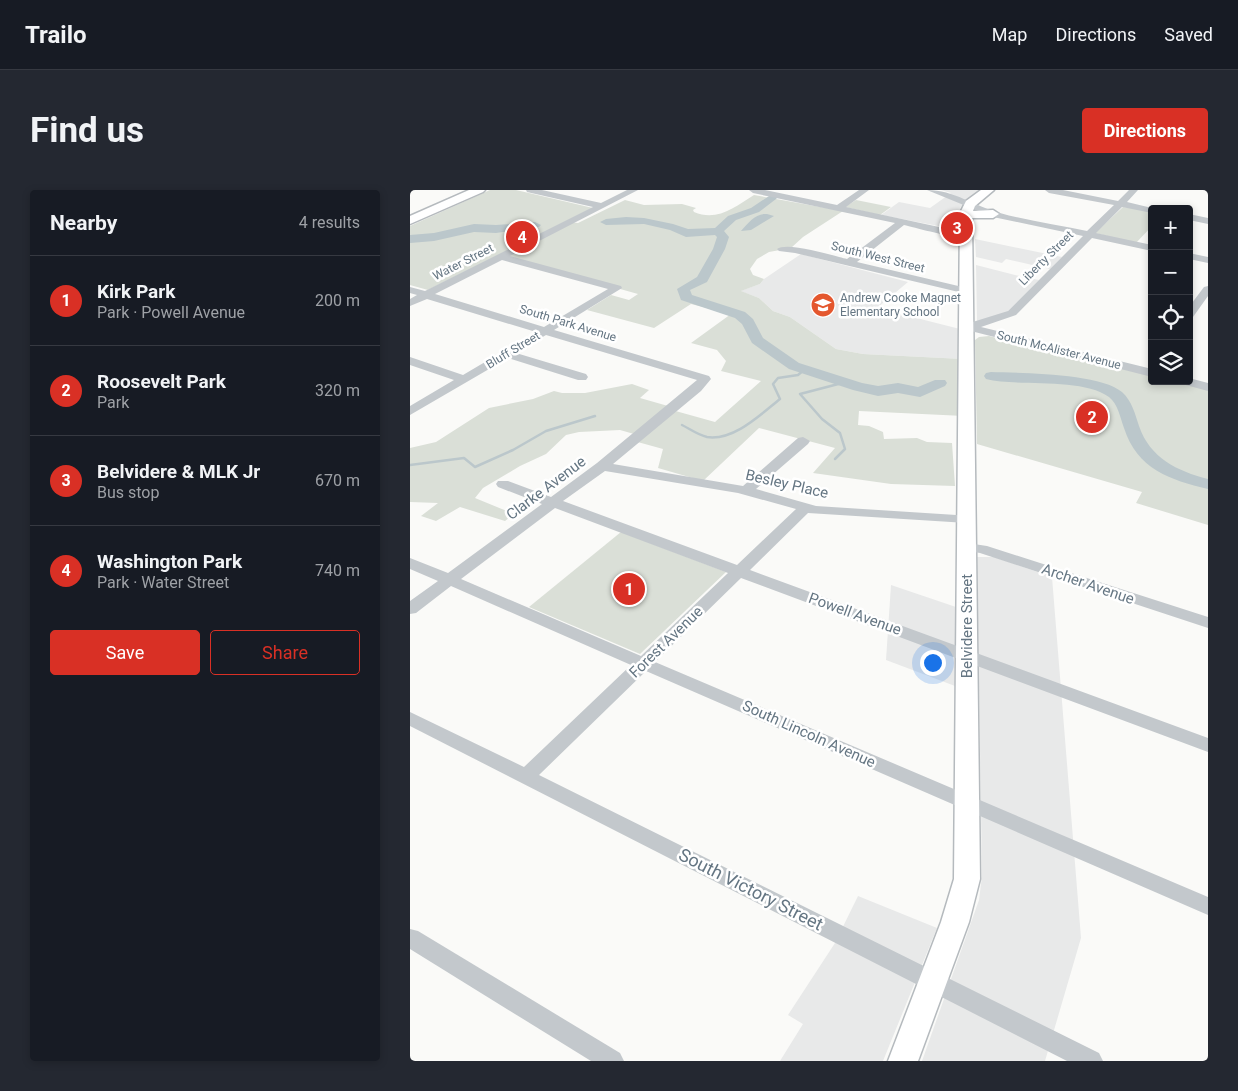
<!DOCTYPE html>
<html lang="en">
<head>
<meta charset="utf-8">
<style>
  :root { --surface:#171b24; --page:#242831; --text:#f1f3f6; --muted:#9ea1a6; --line:#363941; --accent:#d93025 }
  body { margin:0; font-family:Roboto,sans-serif; background:var(--page); color:var(--text) }
  .controls { position:absolute; right:15px; top:15px; display:grid; overflow:hidden; border-radius:5px; box-shadow:0 2px 8px #0003 }
  .controls button { width:45px; height:45px; display:grid; place-items:center; padding:0; border:0; border-bottom:1px solid var(--line); background:var(--surface); color:var(--text); font:25px sans-serif }
  .you { position:absolute; left:522px; top:472px; width:18px; height:18px; margin:-12px; border:4px solid #fff; border-radius:50%; background:#1a73e8; box-shadow:0 0 0 8px #1a73e833 }
  .badge { display:grid; place-items:center; width:32px; height:32px; border-radius:50%; background:var(--accent); color:#fff; font-size:16px; font-weight:700 }
  .pin { position:absolute; translate:-50% -50%; border:2px solid #fff; box-shadow:0 1px 5px #0006 }
  .list { margin:0; padding:0; list-style:none }
  h2 { display:flex; justify-content:space-between; align-items:center; height:65px; margin:0; padding:0 20px; font-size:21px }
  h2 small { font-size:16px; font-weight:400; color:var(--muted) }
  .list li { display:grid; grid-template-columns:32px 1fr auto; gap:15px; align-items:center; box-sizing:border-box; height:90px; padding:0 20px; border-top:1px solid var(--line) }
  .list b { display:block; font-size:19px; white-space:nowrap }
  .list p { margin:0; font-size:16px; white-space:nowrap; color:var(--muted) }
  .list em { font-size:16px; font-style:normal; color:var(--muted) }
  .actions { display:flex; gap:10px; padding:15px 20px }
  .actions a { flex:1; padding:11px 0; border:1px solid var(--accent); border-radius:5px; text-align:center; font-size:18px; color:var(--accent) }
  .actions .main { background:var(--accent); color:#fff }
  .icon { flex:none; width:28px; height:28px; fill:none; stroke:currentColor; stroke-width:2; stroke-linecap:round; stroke-linejoin:round }
  .map { position:relative; flex:none; width:798px; height:871px; overflow:hidden; border-radius:5px }
  header { display:flex; align-items:center; gap:30px; box-sizing:border-box; height:70px; padding:0 25px; background:var(--surface); border-bottom:1px solid var(--line) }
  header strong { font-size:24px }
  nav { display:flex; gap:28px; margin-inline-start:auto; font-size:18px }
  .intro { display:flex; align-items:center; justify-content:space-between; box-sizing:border-box; height:120px; padding:0 30px }
  h1 { margin:0; font-size:35px }
  .button { padding:12px 22px; border-radius:5px; background:var(--accent); color:#fff; font-size:18px; font-weight:700 }
  main { display:flex; gap:30px; padding:0 30px }
  aside { flex:1; background:var(--surface); border-radius:5px; box-shadow:0 2px 8px #0003 }
  .map>svg:first-child { display:block }
</style>
</head>
<body>
<header>
<strong>Trailo</strong>
<nav><a>Map</a><a>Directions</a><a>Saved</a></nav>
</header>
<div class="intro"><h1>Find us</h1><a class="button">Directions</a></div>
<main>
<aside>
<h2>Nearby<small>4 results</small></h2>
<ul class="list">
<li><span class="badge">1</span><div><b>Kirk Park</b><p>Park · Powell Avenue</p></div><em>200 m</em></li>
<li><span class="badge">2</span><div><b>Roosevelt Park</b><p>Park</p></div><em>320 m</em></li>
<li><span class="badge">3</span><div><b>Belvidere &amp; MLK Jr</b><p>Bus stop</p></div><em>670 m</em></li>
<li><span class="badge">4</span><div><b>Washington Park</b><p>Park · Water Street</p></div><em>740 m</em></li>
</ul>
<div class="actions"><a class="main">Save</a><a>Share</a></div>
</aside>
<div class="map">
<svg width="798" height="871" viewBox="0 0 798 871">
  <rect width="100%" height="100%" fill="#fafaf8"/>
  <!-- built -->
  <g fill="#e8e9e9">
    <path d="M531,0H569L550,18L549,40L471,25L489,12L520,18L541,3Z"/>
    <path d="M565,49L652,67L640,79L596,69L592,73L566,67Z"/>
    <path d="M391,64L498,92L467,118L550,139L553,169L453,164L426,159L380,127L363,121L349,108L330,101L350,94L354,89Z"/>
    <path d="M566,75L605,85L629,90L595,124L567,131Z"/>
    <path d="M567,367H584L642,387L671,748L635,871H512L569,710L572,686Z"/>
    <path d="M481,395L546,417L545,496L476,470Z"/>
    <path d="M448,706L527,738L473,871H370L393,834L378,825L425,753Z"/>
  </g>
  <!-- green -->
  <g fill="#dadfd7">
    <path d="M80,0H106L183,18L158,32L168,33L215,10L234,15L272,14L286,18L283,20L284,22C307,32 325,17 344,5L433,21L393,47L381,58L359,62L347,69L340,79L343,85L354,89L350,94L331,101L349,108L363,121L380,127L426,159L453,164L553,169L554,226L449,221L448,235L459,236L473,242L474,249L507,248L517,252L542,253L545,296L481,294L403,283L425,258L349,238L293,291L248,278L253,259L224,251L262,220L305,232L351,191L311,181L316,171L307,160L281,153L321,124L281,114L244,138L177,120L201,105L219,110L228,104L89,65L18,100L0,95V36Z"/>
    <path d="M446,10L481,17L470,25L435,17Z"/>
    <path d="M713,17L742,21V36L726,53L685,43Z"/>
    <path d="M579,146L742,186V191H765L798,200V335L726,313L732,302L567,254L565,150L569,147Z"/>
    <path d="M222,194L239,200L230,208L258,216L224,244L210,240L169,242L156,245L136,264L110,276L73,298L65,308L104,324L95,331L50,317L26,331L11,326L28,313L0,312V258L26,252L79,218L123,209L144,201L152,203H175Z"/>
    <path d="M211,342L316,382L230,464L119,417Z"/>
  </g>
  <!-- water -->
  <path fill="#bbc7cb" d="M357,24L364,26L341,40L331,41C338,33 346,23 357,24Z"/>
  <g fill="none" stroke-linecap="round" stroke-linejoin="round">
    <!-- stream -->
    <g stroke="#bbc7cb" stroke-width="2.5">
      <path d="M272,235C280,239 288,245 297,247C324,251 351,224 370,209L363,194L368,188L388,185L395,179"/>
      <path d="M425,269L435,259L430,243L412,229L390,204L436,192"/>
      <path d="M0,275L54,268L65,277L103,260L136,241L185,226"/>
    </g>
    <!-- river -->
    <g fill="#bbc7cb" fill-rule="evenodd">
      <path d="M362,4L368,7L366,9L349,22L326,30L314,41L319,47L315,59L297,92L280,100L282,105L335,122L343,129L353,148L389,173L452,193L468,196L488,193L508,197L525,190H535L537,193L535,196L510,207L488,203L468,206L443,200L379,179L342,153L332,134L325,128L271,110L267,99L287,87L303,59L307,47L305,45L276,47L260,40L234,34L196,35L190,32L196,29L216,27L234,28L263,34L278,39L305,38L318,26L341,18Z"/>
      <path d="M125,32L131,35L129,37L86,43L64,42L24,51L0,53V45L24,43L64,34L86,35Z"/>
      <path d="M581,182C611,183 690,183 712,202C722,211 725,224 729,236C740,268 767,281 798,289V299C760,290 727,279 714,238C710,227 708,214 699,207C672,187 608,197 576,189L574,186L576,183Z"/>
    </g>
    <defs>
      <g id="major">
        <path d="M59,0H75L73,2L0,34V26Z"/>
        <path d="M571,0H584L565,16L563,21L583,20L589,24L583,28H562L570,689L559,732L508,871H478L531,732L544,689L550,23L556,11Z"/>
      </g>
    </defs>
    <!-- major casing -->
    <use href="#major" stroke="#b5babe" stroke-width="3"/>
    <!-- minor -->
    <g fill="#c3c8cc" fill-rule="evenodd">
      <path d="M116,0H132L191,13L217,0H228L100,66L211,96L212,98L144,140L299,186L301,189L291,201L203,274L333,296L388,248L393,247L400,251L398,254L346,299L406,316L562,326L564,329L562,332L557,333L398,323L340,380L798,548V562L331,388L245,472L798,707V725L236,481L129,585L689,863L693,871H657L0,536V522L114,577L221,475L41,396L6,423L0,424V411L28,391L0,379V368L38,383L132,314L88,297L86,294L88,291H98L141,307L187,273L287,190L136,145L106,163L176,184L178,187L176,190H168L98,168L0,225V216L44,190L0,175V167L53,185L126,142L17,109L0,116V109L7,105L0,103V97L15,101L183,17L117,2ZM92,70L198,99L134,137L25,104ZM195,281L328,303L386,319L327,375L153,311ZM145,318L318,383L231,466L51,389Z"/>
      <path d="M339,0H355L427,15L449,0H459L436,17L543,40L560,42L562,44C552,52 508,38 494,35L447,72L561,99L562,101L557,104L385,63L369,61L367,59C377,51 424,66 437,69L485,33L343,3Z"/>
      <path d="M517,0C544,0 564,16 590,23C618,31 649,35 677,41L704,15L639,3L635,0H653L708,11L719,0H728L717,12L746,19H742V23L712,17L686,43L742,55V61L682,48L606,125L571,137L742,179V187L553,139L551,137L553,135L598,121L673,46L583,27Z"/>
      <path d="M779,24L798,28V34L779,30Z"/>
      <path d="M779,63L798,67V73L779,69Z"/>
      <path d="M798,96V106L783,127L779,128V117L794,97Z"/>
      <path d="M779,188L798,193V201L772,194L770,191H779Z"/>
      <path d="M557,353L577,356L798,427V438L570,363L552,360L550,357L552,354Z"/>
      <path d="M0,739L8,741L210,863L214,871H181L0,759Z"/>
    </g>
    <!-- major -->
    <use href="#major" fill="#fff" fill-rule="evenodd"/>
  </g>
  <!-- icons -->
  <defs>
    <symbol id="school-disc" viewBox="-11 -11 22 22"><circle r="9.5" fill="#e4572e" stroke="#fff"/><path d="M0-5L7-2L0 1L-7-2ZM-4 1L0 2.5L4 1V4Q0 6-4 4Z" fill="#fff"/></symbol>
  </defs>
  <g fill-rule="evenodd">
    <use href="#school-disc" x="399" y="101" width="28" height="28"/>
  </g>
  <g text-anchor="middle" dominant-baseline="central" stroke-width="5" stroke-linejoin="round" paint-order="stroke">
    <!-- far-street labels -->
    <g font-size="12" fill="#657683" stroke="#fff">
      <text transform="translate(468 67) rotate(14)">South West Street</text>
      <text transform="translate(636 68) rotate(-45)">Liberty Street</text>
      <text transform="translate(53 72) rotate(-27)">Water Street</text>
      <text transform="translate(158 133) rotate(17)">South Park Avenue</text>
      <text transform="translate(103 160) rotate(-31)">Bluff Street</text>
      <text transform="translate(649 160) rotate(14)">South McAlister Avenue</text>
    </g>
    <!-- far-poi labels -->
    <g font-size="12" fill="#657683" stroke="#fff" text-anchor="start">
      <text x="430" y="108">Andrew Cooke Magnet<tspan x="430" dy="14">Elementary School</tspan></text>
    </g>
    <!-- street labels -->
    <g font-size="15" fill="#657683" stroke="#fff">
      <text transform="translate(377 294) rotate(13)">Besley Place</text>
      <text transform="translate(136 298) rotate(-37)">Clarke Avenue</text>
      <text transform="translate(678 394) rotate(19)">Archer Avenue</text>
      <text transform="translate(445 424) rotate(20)">Powell Avenue</text>
      <text transform="translate(557 436) rotate(-90)">Belvidere Street</text>
      <text transform="translate(256 452) rotate(-44)">Forest Avenue</text>
      <text transform="translate(399 544) rotate(24)">South Lincoln Avenue</text>
    </g>
    <!-- near-street labels -->
    <g font-size="18" fill="#657683" stroke="#fff">
      <text transform="translate(341 699) rotate(27)">South Victory Street</text>
    </g>
  </g>
</svg>
<div class="controls">
<button>+</button>
<button>−</button>
<button><svg class="icon" aria-label="locate" viewBox="0 0 24 24"><circle cx="12" cy="12" r="6"/><path d="M12 2v4M12 18v4M2 12h4M18 12h4"/></svg></button>
<button><svg class="icon" aria-label="layers" viewBox="0 0 24 24"><path d="M12 4l9 5-9 5-9-5zM3 14l9 5 9-5"/></svg></button>
</div>
<div class="you"></div>
<div class="pin badge" style="left:219px;top:399px">1</div>
<div class="pin badge" style="left:682px;top:227px">2</div>
<div class="pin badge" style="left:547px;top:38px">3</div>
<div class="pin badge" style="left:112px;top:47px">4</div>
</div>
</main>
</body>
</html>
